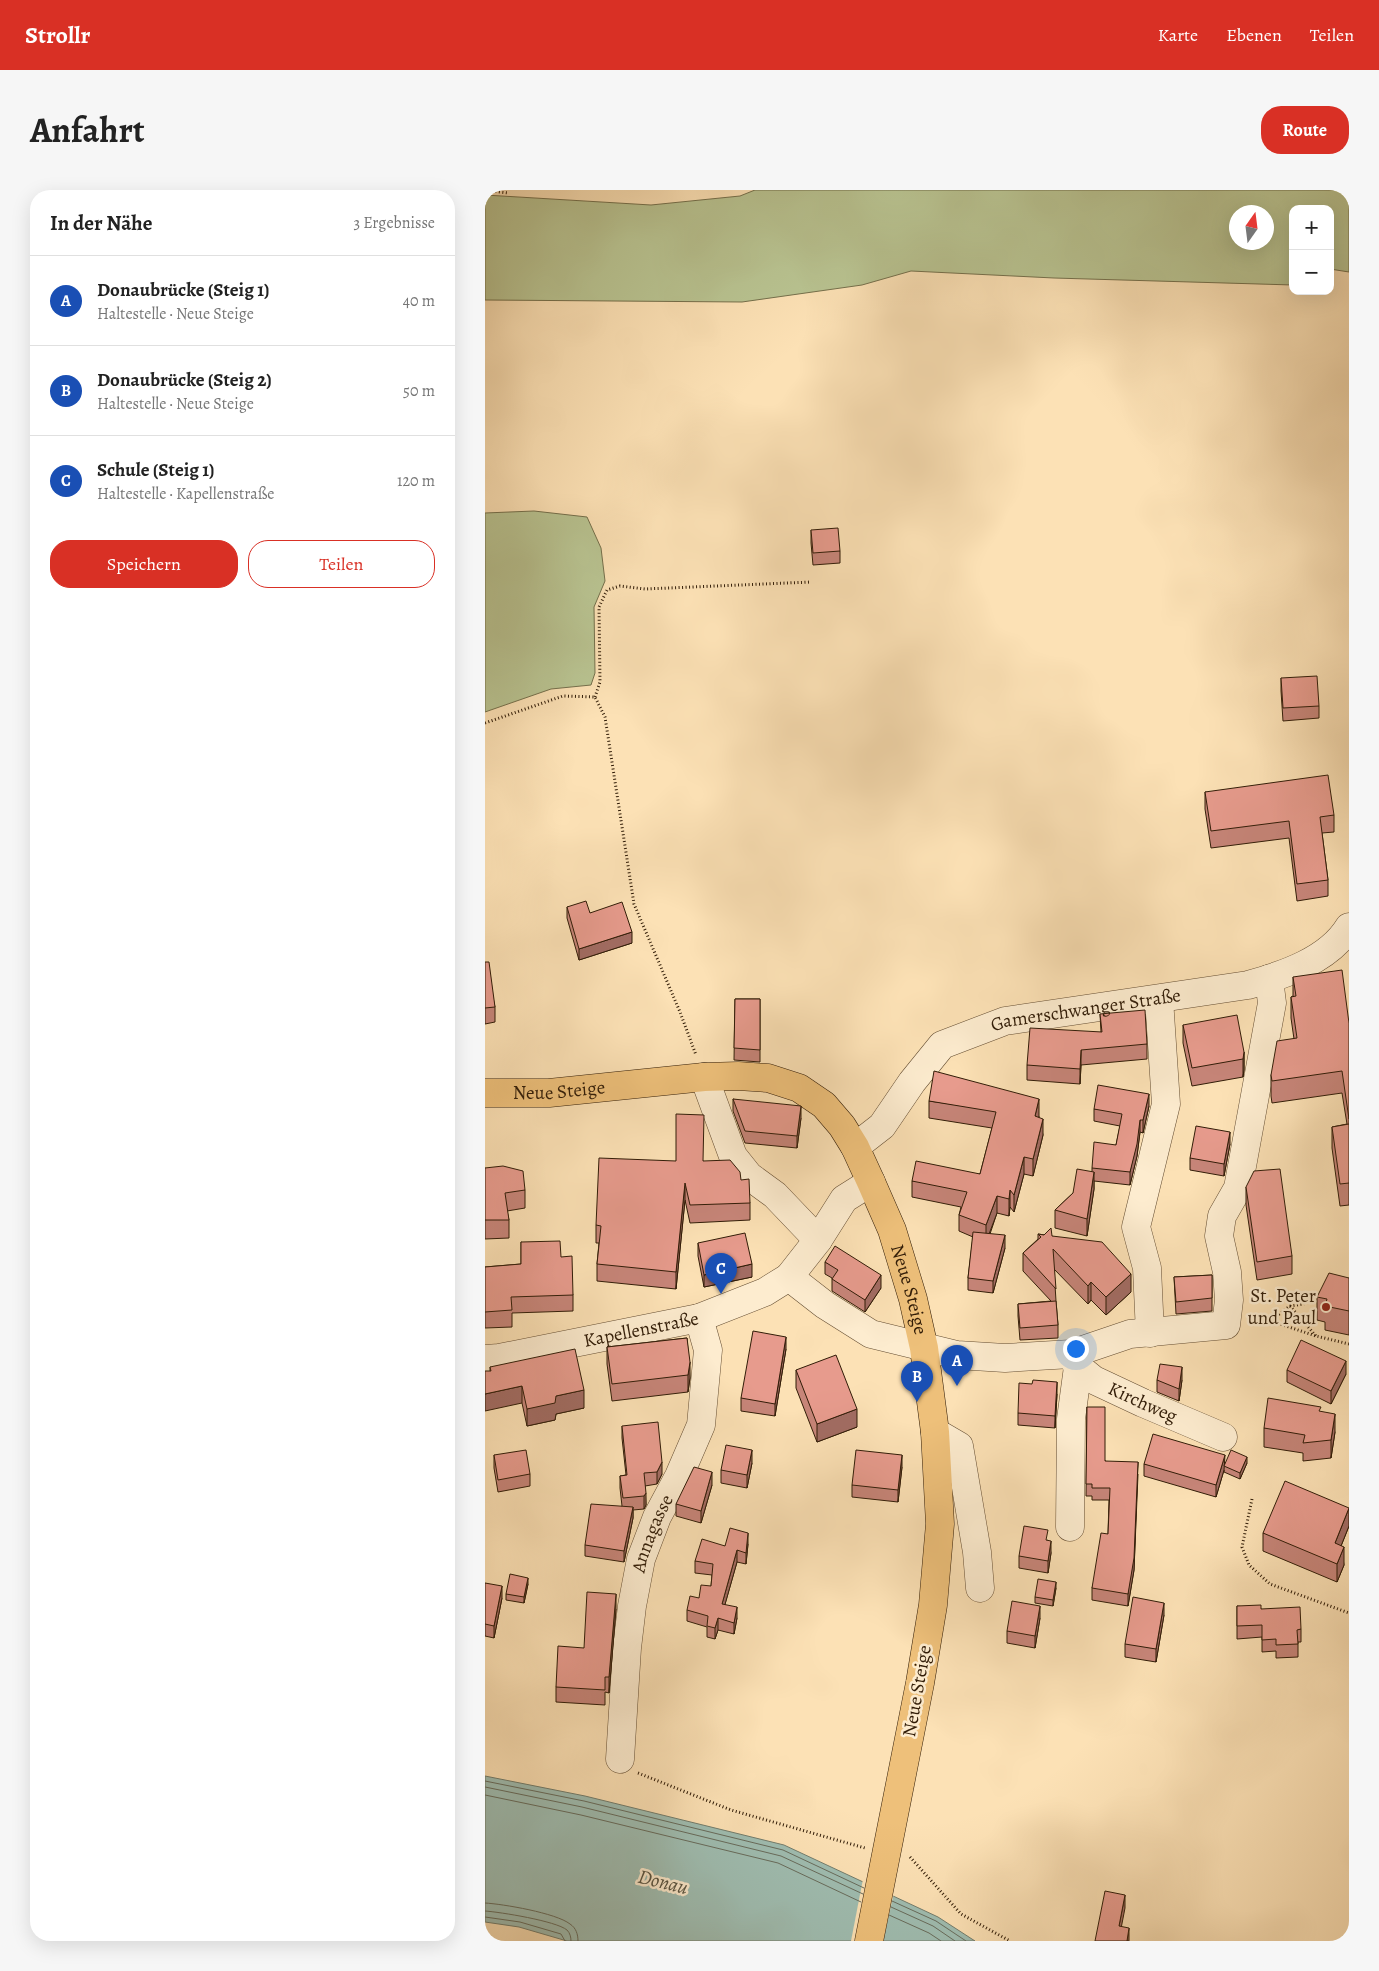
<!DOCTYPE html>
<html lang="de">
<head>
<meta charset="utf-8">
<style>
  :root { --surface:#fff; --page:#f6f6f6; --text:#222; --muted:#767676; --line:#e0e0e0; --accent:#d93025 }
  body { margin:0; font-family:Alegreya,serif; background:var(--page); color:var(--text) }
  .controls { position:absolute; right:15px; top:15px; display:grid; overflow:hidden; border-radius:10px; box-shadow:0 5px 20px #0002 }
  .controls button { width:45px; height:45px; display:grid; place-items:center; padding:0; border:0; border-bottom:1px solid var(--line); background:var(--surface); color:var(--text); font:25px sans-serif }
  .compass { position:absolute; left:744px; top:15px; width:45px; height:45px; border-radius:50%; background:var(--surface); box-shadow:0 5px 20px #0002; rotate:14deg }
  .you { position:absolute; left:590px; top:1158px; width:18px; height:18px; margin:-12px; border:4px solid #fff; border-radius:50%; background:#1a73e8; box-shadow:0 0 0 8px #1a73e833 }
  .badge { display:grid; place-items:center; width:32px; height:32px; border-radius:50%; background:var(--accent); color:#fff; font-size:16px; font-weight:700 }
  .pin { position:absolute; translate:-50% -41px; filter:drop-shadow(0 1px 2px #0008) }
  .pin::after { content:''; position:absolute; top:26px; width:18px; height:15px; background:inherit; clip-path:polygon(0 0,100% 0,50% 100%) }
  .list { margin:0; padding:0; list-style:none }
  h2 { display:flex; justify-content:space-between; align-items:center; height:65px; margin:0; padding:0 20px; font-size:21px }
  h2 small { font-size:16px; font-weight:400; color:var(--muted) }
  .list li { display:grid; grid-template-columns:32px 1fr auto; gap:15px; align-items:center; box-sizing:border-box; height:90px; padding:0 20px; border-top:1px solid var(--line) }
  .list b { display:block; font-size:19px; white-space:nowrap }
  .list p { margin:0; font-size:16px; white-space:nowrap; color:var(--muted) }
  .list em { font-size:16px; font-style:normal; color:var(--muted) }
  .actions { display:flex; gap:10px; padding:15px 20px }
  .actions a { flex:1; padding:11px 0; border:1px solid var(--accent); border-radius:20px; text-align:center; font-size:18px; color:var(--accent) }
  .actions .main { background:var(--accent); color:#fff }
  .map { position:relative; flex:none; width:864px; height:1751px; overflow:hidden; border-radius:20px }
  header { display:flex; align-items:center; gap:30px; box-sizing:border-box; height:70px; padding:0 25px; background:var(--accent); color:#fff }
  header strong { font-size:24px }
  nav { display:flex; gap:28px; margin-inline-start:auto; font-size:18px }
  .intro { display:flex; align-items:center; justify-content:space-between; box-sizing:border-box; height:120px; padding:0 30px }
  h1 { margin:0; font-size:35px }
  .button { padding:12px 22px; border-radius:20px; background:var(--accent); color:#fff; font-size:18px; font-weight:700 }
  main { display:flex; gap:30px; padding:0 30px }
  aside { flex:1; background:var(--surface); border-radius:20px; box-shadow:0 5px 20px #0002 }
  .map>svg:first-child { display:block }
</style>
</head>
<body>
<header>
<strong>Strollr</strong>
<nav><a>Karte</a><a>Ebenen</a><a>Teilen</a></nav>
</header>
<div class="intro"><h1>Anfahrt</h1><a class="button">Route</a></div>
<main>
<aside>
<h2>In der Nähe<small>3 Ergebnisse</small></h2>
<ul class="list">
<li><span class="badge" style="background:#1a4fb4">A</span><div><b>Donaubrücke (Steig 1)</b><p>Haltestelle · Neue Steige</p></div><em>40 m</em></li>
<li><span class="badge" style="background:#1a4fb4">B</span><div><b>Donaubrücke (Steig 2)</b><p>Haltestelle · Neue Steige</p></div><em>50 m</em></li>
<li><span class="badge" style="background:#1a4fb4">C</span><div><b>Schule (Steig 1)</b><p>Haltestelle · Kapellenstraße</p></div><em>120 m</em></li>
</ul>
<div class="actions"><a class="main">Speichern</a><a>Teilen</a></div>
</aside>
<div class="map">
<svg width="864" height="1751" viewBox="0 0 864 1751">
  <rect width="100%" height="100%" fill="#fce1b5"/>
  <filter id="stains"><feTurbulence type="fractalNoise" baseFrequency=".004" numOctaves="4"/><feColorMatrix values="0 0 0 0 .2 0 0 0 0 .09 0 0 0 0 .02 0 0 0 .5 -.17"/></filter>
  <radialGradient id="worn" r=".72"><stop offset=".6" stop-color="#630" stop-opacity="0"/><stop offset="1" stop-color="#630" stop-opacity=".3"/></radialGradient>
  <!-- green -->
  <g fill="#b9c492" stroke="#75704c" fill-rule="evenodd">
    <path d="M270,0H864V82L845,79V19H808V95L569,88L426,81L377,95L257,112L0,110V5L166,15L255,6ZM752,22H782V52H752Z"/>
    <path d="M49,321L102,327L116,358L120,391L109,417L110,483L106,495L66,499L0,522V323Z"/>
  </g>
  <!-- water -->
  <path fill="#9fbdb1" stroke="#737d6d" d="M0,1586L100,1606L299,1655L453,1727L490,1751H82L34,1737L0,1732Z"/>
  <!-- pier -->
  <path fill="#fce1b5" d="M378,1689L409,1703L398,1751H366Z"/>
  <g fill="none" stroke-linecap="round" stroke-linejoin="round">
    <!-- shore -->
    <g stroke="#686c5c" stroke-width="1">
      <path d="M0,1591L99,1611L298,1660L379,1698"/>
      <path d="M0,1597L97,1617L296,1666L378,1704"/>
      <path d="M0,1605L96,1625L293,1673L376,1712"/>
      <path d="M407,1711L451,1731L481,1751"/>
      <path d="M0,1713C18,1714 71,1723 85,1734C91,1738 93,1744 93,1751"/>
      <path d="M406,1717L448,1736L470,1751"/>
      <path d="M0,1721C15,1722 71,1731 82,1740C85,1743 86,1747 86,1751"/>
      <path d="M404,1725L444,1743L456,1751"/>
      <path d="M0,1727L35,1732L76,1744L80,1751"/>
    </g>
    <defs>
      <g id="minor">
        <path d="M219,887L248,966L264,986L290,1005L333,1050"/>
        <path id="s1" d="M370,957L397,936L427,892L457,855L520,831L763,795C799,785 844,770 864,737"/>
        <path d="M304,1087L340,1115L386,1144L472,1165L520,1168L586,1164L645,1144L741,1135L744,1110L742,1082L734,1046L737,1026L753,998L787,813L784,789"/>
        <path d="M665,1143L662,1078L651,1037L681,914L674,809"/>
        <path id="s2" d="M586,1164L593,1177L609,1190L658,1213L738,1247"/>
        <path id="s3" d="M0,1169L14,1168L214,1128L280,1102L304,1087L333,1050L359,1009L386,992"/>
        <path d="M450,1242L474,1256L492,1362L495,1398"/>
        <path d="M585,1337L586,1229L593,1177"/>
        <path id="s4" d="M135,1569L142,1458L147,1416L156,1369L172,1327L194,1286L216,1235L223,1160L214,1128"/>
      </g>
      <g id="major">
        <path id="s5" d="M0,903H64L219,887L253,886L283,888L314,898L339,915L357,936L370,957L386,992L407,1040L428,1109L439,1158L450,1242L455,1334L448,1415L435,1493L384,1751"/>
      </g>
    </defs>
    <!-- minor casing -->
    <use href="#minor" stroke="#644d32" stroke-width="29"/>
    <!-- major casing -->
    <use href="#major" stroke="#311c07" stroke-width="29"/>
    <!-- path -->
    <g stroke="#311c07" stroke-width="3" stroke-dasharray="1 2.5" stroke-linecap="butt">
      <path d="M0,0L23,3"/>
      <path d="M110,507L115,492L114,417L122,400L135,396L160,399L326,392"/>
      <path d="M0,533L78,506L110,507L120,527L149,714L195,822L211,865"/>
      <path d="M805,1116L819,1114"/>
      <path d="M765,1130L774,1128L785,1131L805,1116L831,1146"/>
      <path d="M786,1131L831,1146L864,1154"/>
      <path d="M767,1309L757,1357L764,1375L785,1394L864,1423"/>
      <path d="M153,1583L246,1620L380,1658"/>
      <path d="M425,1667L476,1724L525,1751"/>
    </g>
    <!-- minor -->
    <use href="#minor" stroke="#fdeccf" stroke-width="28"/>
    <!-- major -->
    <use href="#major" stroke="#eec07a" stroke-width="28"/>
  </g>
  <!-- wall -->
  <g fill="#c78579" stroke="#311c07">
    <path d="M326,340L355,361V373L328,375L326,353Z"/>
    <path d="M796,488L834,516V528L798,531L796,501Z"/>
    <path d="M720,602L849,625V642L837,643L843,690V706L812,711L804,648L726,658L720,619Z"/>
    <path d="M82,717L105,723L147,753L94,770L82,728Z"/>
    <path d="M0,772L10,817V832L0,834Z"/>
    <path d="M808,787L864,833V1015L855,1016L847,958V937L862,934L857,903L787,913L786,906V885L809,849L806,828V807L808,806Z"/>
    <path d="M250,809H275V872L249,870Z"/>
    <path d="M615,824L662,854V869L596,875L595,894L542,890V875L616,842Z"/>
    <path d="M698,835L759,862V880L758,887L707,896L698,853Z"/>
    <path d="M248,909L316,928L312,958L260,953L248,921Z"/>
    <path d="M444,911L554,926V927L558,945L548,986L539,984L529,1022L525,1017L524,1026L512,1023L505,1044L520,1058L508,1103L483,1100V1088L488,1047L474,1041V1025L476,1017L427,1007V991L495,984L507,938L444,928Z"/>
    <path d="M664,916L658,943L655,942L652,966L645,995L609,991V999L602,1046L570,1038V1020L588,1003L607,981V978L631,955L635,936L609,931V919Z"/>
    <path d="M745,954L739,986L705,980V968Z"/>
    <path d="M191,971H218L256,990L265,1013V1030L205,1033L200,1010L191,1099L112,1091V1074L114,1053H111V1035Z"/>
    <path d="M0,978L40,1000V1018L22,1021L24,1030V1048L0,1049Z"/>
    <path d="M761,997L807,1066V1084L772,1090L761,1015Z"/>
    <path d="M553,1044L567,1046L646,1102L621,1125L606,1110L603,1114L569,1079L571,1111L573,1135V1148L535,1150L533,1126V1114L566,1111L538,1081V1063L553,1049Z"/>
    <path d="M36,1052L76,1067L88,1105V1121L27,1123V1137L0,1138V1077L36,1074Z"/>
    <path d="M213,1053L267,1087L219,1097L213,1066Z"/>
    <path d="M340,1072L396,1098L380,1122L347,1101V1088L340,1084Z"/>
    <path d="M727,1085V1121L691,1124L689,1087Z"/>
    <path d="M864,1088V1145L840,1140V1132L832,1130V1107Z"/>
    <path d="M202,1148L205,1188L203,1202L127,1211L122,1174V1157Z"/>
    <path d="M301,1159L290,1226L256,1221V1208Z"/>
    <path d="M5,1177L99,1218L71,1224L70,1230L42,1236L37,1213L5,1181Z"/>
    <path d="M311,1180L372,1237L332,1252L311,1198Z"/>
    <path d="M802,1180L861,1184L846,1214L802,1192Z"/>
    <path d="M672,1190H697L694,1211L672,1202Z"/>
    <path d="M572,1204L570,1238L533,1235V1223Z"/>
    <path d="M602,1217L620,1271L653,1284L649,1380L643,1416L607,1410V1398L623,1344L624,1310H607V1306H601Z"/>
    <path d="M836,1222L850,1242L846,1268L818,1271V1263L779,1257V1238Z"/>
    <path d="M137,1236L177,1284L172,1294L160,1296L161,1315L159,1319L148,1320V1328L139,1372L100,1366V1355L137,1316L135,1298V1286L141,1285L137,1248Z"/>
    <path d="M9,1265L45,1284V1296L13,1302L9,1278Z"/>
    <path d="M267,1273L262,1298L236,1293V1280Z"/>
    <path d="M762,1273L755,1289L739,1282V1280L731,1307L659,1286V1274H740Z"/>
    <path d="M417,1277L413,1312L367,1307V1295Z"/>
    <path d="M227,1295L216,1333L191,1326V1314Z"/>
    <path d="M864,1336L856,1356L859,1375L852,1392L778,1361V1343Z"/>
    <path d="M563,1350L566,1363L563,1383L534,1378V1366Z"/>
    <path d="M263,1354L261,1374L252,1372L240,1414L252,1428L249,1444L233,1440L230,1449L222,1447V1437L202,1431V1420L226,1396L227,1385L210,1383V1371L240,1356Z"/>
    <path d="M0,1393L17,1408L9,1448L0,1446Z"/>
    <path d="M43,1394L39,1413L21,1410V1404Z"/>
    <path d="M571,1398L568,1416L550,1413V1407Z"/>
    <path d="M752,1416L776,1419L816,1439V1452H813V1467L791,1468V1461L777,1462V1447L752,1449Z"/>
    <path d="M131,1419L124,1503L120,1502V1515L71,1512V1497L99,1458Z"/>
    <path d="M679,1425L671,1472L640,1467V1454Z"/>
    <path d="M555,1428L550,1458L522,1453V1441Z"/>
  </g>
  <!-- shaded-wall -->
  <g fill="#a26c63" stroke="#311c07">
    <path d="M147,742V753L94,770V759Z"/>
    <path d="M596,860V875L595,894V879Z"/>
    <path d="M759,862V880L758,887V869Z"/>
    <path d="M664,904V916L658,943V930Z"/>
    <path d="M554,909V926L550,943V926Z"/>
    <path d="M316,916V928L312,958V946Z"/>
    <path d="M558,929V945L548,986V969Z"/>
    <path d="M655,930V942L652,966L645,995V982Z"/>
    <path d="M745,942V954L739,986V974Z"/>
    <path d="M539,967V984L529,1022V1005Z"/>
    <path d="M609,982V999L602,1046V1029Z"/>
    <path d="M200,993V1010L191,1099V1082Z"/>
    <path d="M525,1000V1017L524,1026V1009Z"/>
    <path d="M512,1006V1023L501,1052V1035Z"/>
    <path d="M520,1045V1058L508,1103V1091Z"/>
    <path d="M267,1074V1087L219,1097V1085Z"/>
    <path d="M646,1084V1102L621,1125V1107Z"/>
    <path d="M396,1085V1098L380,1122V1110Z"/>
    <path d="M606,1092V1110L603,1114V1096Z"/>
    <path d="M301,1147V1159L290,1226V1214Z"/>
    <path d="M861,1171V1184L846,1214V1201Z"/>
    <path d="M205,1172V1188L203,1202V1185Z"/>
    <path d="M697,1177V1190L694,1211V1199Z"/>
    <path d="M572,1192V1204L570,1238V1226Z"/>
    <path d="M37,1196V1213L0,1221V1204Z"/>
    <path d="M99,1200V1218L71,1224L70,1230L42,1236V1219L71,1206Z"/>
    <path d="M372,1219V1237L332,1252V1234Z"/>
    <path d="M850,1224V1242L846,1268V1250Z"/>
    <path d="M267,1260V1273L262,1298V1285Z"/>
    <path d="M417,1265V1277L413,1312V1300Z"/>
    <path d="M740,1265L739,1280L731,1307V1295Z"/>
    <path d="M762,1267V1273L755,1289V1283Z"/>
    <path d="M177,1272V1284L172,1294V1282Z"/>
    <path d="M653,1272L649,1380L643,1416V1404Z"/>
    <path d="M227,1282V1295L216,1333V1321Z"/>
    <path d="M161,1303V1315L159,1319V1306Z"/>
    <path d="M148,1317V1328L139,1372V1361Z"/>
    <path d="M864,1318V1336L850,1371V1353Z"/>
    <path d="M263,1343V1354L261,1374V1363Z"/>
    <path d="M566,1351V1363L563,1383V1371Z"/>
    <path d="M859,1357V1375L852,1392V1374Z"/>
    <path d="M252,1360V1372L237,1425V1414Z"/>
    <path d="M43,1388V1394L39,1413V1407Z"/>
    <path d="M571,1392V1398L568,1416V1410Z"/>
    <path d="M17,1396V1408L9,1448V1436Z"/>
    <path d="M131,1404V1419L124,1503V1487Z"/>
    <path d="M679,1413V1425L671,1472V1459Z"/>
    <path d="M555,1416V1428L550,1458V1446Z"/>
    <path d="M252,1417V1428L249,1444V1433Z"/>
    <path d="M233,1428V1440L230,1449V1438Z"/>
    <path d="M640,1705V1718L634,1749V1736Z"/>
    <path d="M644,1738V1751H642Z"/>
  </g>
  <!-- building -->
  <g fill="#e79b8d" stroke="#311c07">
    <path d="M353,338L355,361L328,363L326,340Z"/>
    <path d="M832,486L834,516L798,518L796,488Z"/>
    <path d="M843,585L849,625L835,627L843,690L812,694L804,631L726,641L720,602Z"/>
    <path d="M101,711L105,723L137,712L147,742L94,759L82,717Z"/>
    <path d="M0,772H4L10,817L0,818Z"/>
    <path d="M857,780L864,833V929L857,881L787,891L786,885L792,851L812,848L806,807L811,806L808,787Z"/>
    <path d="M250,809H275V860L249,858Z"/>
    <path d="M660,820L662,854L596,860L595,879L542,875L545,838L617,842L615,824Z"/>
    <path d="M752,825L759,862L758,869L707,878L698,835Z"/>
    <path d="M449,881L554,909L550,926L558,929L548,969L539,967L529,1005L525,1000L524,1009L512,1006L501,1035L474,1025L482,1002L427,991L431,971L495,984L511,922L444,911Z"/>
    <path d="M613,895L664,904L658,930H655L652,954L645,982L607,978L609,952L631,955L637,924L609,919Z"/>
    <path d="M248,909L316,916L312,946L260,941Z"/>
    <path d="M191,924L219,925L218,971L245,970L255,982L256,990L264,989L265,1013L205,1015L200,993L191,1082L112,1074L116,1036L111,1035L114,968L191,971Z"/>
    <path d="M864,934V993L855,994L847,937Z"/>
    <path d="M711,936L745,942L739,974L705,968Z"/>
    <path d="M18,976L38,981L40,1000L20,1003L24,1030H0V978Z"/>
    <path d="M592,979L609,982L602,1029L570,1020L588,1003Z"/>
    <path d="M795,979L807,1066L772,1072L761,997L769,981Z"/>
    <path d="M566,1038L567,1046L617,1052L646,1084L621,1107L606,1092L603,1096L568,1059L571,1099L538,1063L556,1047L553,1044L559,1045Z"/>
    <path d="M488,1042L520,1045L508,1091L483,1088Z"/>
    <path d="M260,1043L267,1074L219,1085L213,1053Z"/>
    <path d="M75,1051L76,1067L87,1066L88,1105L26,1107L27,1120L0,1122V1077L36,1074V1052Z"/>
    <path d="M350,1056L396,1085L380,1110L347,1089L353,1080L340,1072Z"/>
    <path d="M844,1083L864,1088V1121L840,1116L842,1109L832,1107Z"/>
    <path d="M727,1085V1108L691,1112L689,1087Z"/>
    <path d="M571,1111L573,1135L535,1138L533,1114Z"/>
    <path d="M268,1141L301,1147L290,1214L256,1208Z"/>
    <path d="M202,1148L205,1172L203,1185L127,1194L122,1157Z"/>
    <path d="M816,1150L861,1171L846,1201L802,1180Z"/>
    <path d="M90,1159L99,1200L71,1206L70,1213L42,1219L37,1196L0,1204V1181H6L5,1177Z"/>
    <path d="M351,1165L372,1219L332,1234L311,1180Z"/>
    <path d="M675,1174L697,1177L694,1199L672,1190Z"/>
    <path d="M548,1190L572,1192L570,1226L533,1223L534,1193L547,1194Z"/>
    <path d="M783,1208L836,1217L834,1221L850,1224L846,1250L818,1253L820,1245L779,1238Z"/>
    <path d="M602,1217H620V1271L653,1272L649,1368L643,1404L607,1398L616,1343L623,1344L625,1298H607V1294H601Z"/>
    <path d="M173,1232L177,1272L172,1282L159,1283L161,1303L159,1306L138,1308L135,1286L142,1285L137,1236Z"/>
    <path d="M668,1244L740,1265L731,1295L659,1274Z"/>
    <path d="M241,1255L267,1260L262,1285L236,1280Z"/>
    <path d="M41,1260L45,1284L13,1290L9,1265Z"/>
    <path d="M371,1260L417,1265L413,1300L367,1295Z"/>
    <path d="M746,1260L762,1267L755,1283L739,1276Z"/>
    <path d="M209,1277L227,1282L216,1321L191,1314Z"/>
    <path d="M800,1291L864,1318L850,1353L859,1357L852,1374L778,1343Z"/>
    <path d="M106,1314L148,1317L139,1361L100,1355Z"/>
    <path d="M539,1336L563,1340L561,1350L566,1351L563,1371L534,1366Z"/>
    <path d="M245,1338L263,1343L261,1363L252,1360L237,1414L252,1417L249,1433L233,1428L230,1438L222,1436L223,1426L202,1420L205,1406L214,1408L216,1395L226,1396L228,1374L210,1371L217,1349L240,1356Z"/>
    <path d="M25,1384L43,1388L39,1407L21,1404Z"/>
    <path d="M553,1389L571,1392L568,1410L550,1407Z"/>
    <path d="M0,1393L17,1396L9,1436L0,1434Z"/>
    <path d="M102,1402L131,1404L124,1487H120V1500L71,1497L73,1456L99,1458Z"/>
    <path d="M648,1407L679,1413L671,1459L640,1454Z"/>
    <path d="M527,1411L555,1416L550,1446L522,1441Z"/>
    <path d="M776,1415V1419L815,1417L816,1439L812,1440L813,1454L791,1455V1449L777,1450V1435L752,1436V1416Z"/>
    <path d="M620,1701L640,1705L634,1736L644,1738L642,1751H610Z"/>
  </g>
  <!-- markers -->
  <circle fill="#8f2418" stroke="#fdeccf" stroke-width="2" cx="841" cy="1117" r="5"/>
  <g text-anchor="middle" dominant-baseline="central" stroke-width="5" stroke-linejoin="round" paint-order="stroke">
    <!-- street labels -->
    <g font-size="19" fill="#311c07" stroke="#fdeccf">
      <text stroke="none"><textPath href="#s1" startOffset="284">Gamerschwanger Straße</textPath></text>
      <text stroke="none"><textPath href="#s5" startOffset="74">Neue Steige</textPath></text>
      <text stroke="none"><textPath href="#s5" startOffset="552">Neue Steige</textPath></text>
      <text stroke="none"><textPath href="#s3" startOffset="159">Kapellenstraße</textPath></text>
      <text stroke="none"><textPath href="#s2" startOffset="89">Kirchweg</textPath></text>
      <text stroke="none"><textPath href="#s4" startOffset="229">Annagasse</textPath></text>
      <text transform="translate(432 1501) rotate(-80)">Neue Steige</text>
    </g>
    <!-- poi labels -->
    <g font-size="19" fill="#311c07" stroke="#fdeccf" text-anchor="end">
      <text x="831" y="1106">St. Peter<tspan x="831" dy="22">und Paul</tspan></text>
    </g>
    <!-- water labels -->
    <g font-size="20" font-style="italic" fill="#585442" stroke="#fdeccf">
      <text transform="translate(178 1692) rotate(14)">Donau</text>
    </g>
  </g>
  <rect width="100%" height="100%" filter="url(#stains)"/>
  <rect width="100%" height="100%" fill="url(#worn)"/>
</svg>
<div class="controls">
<button>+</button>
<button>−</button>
</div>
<svg class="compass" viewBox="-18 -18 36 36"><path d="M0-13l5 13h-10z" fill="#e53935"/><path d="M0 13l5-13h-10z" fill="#767676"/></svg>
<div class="you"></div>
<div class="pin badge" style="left:472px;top:1196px;background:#1a4fb4">A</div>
<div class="pin badge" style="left:432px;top:1212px;background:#1a4fb4">B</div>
<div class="pin badge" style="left:236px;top:1104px;background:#1a4fb4">C</div>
</div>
</main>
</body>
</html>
